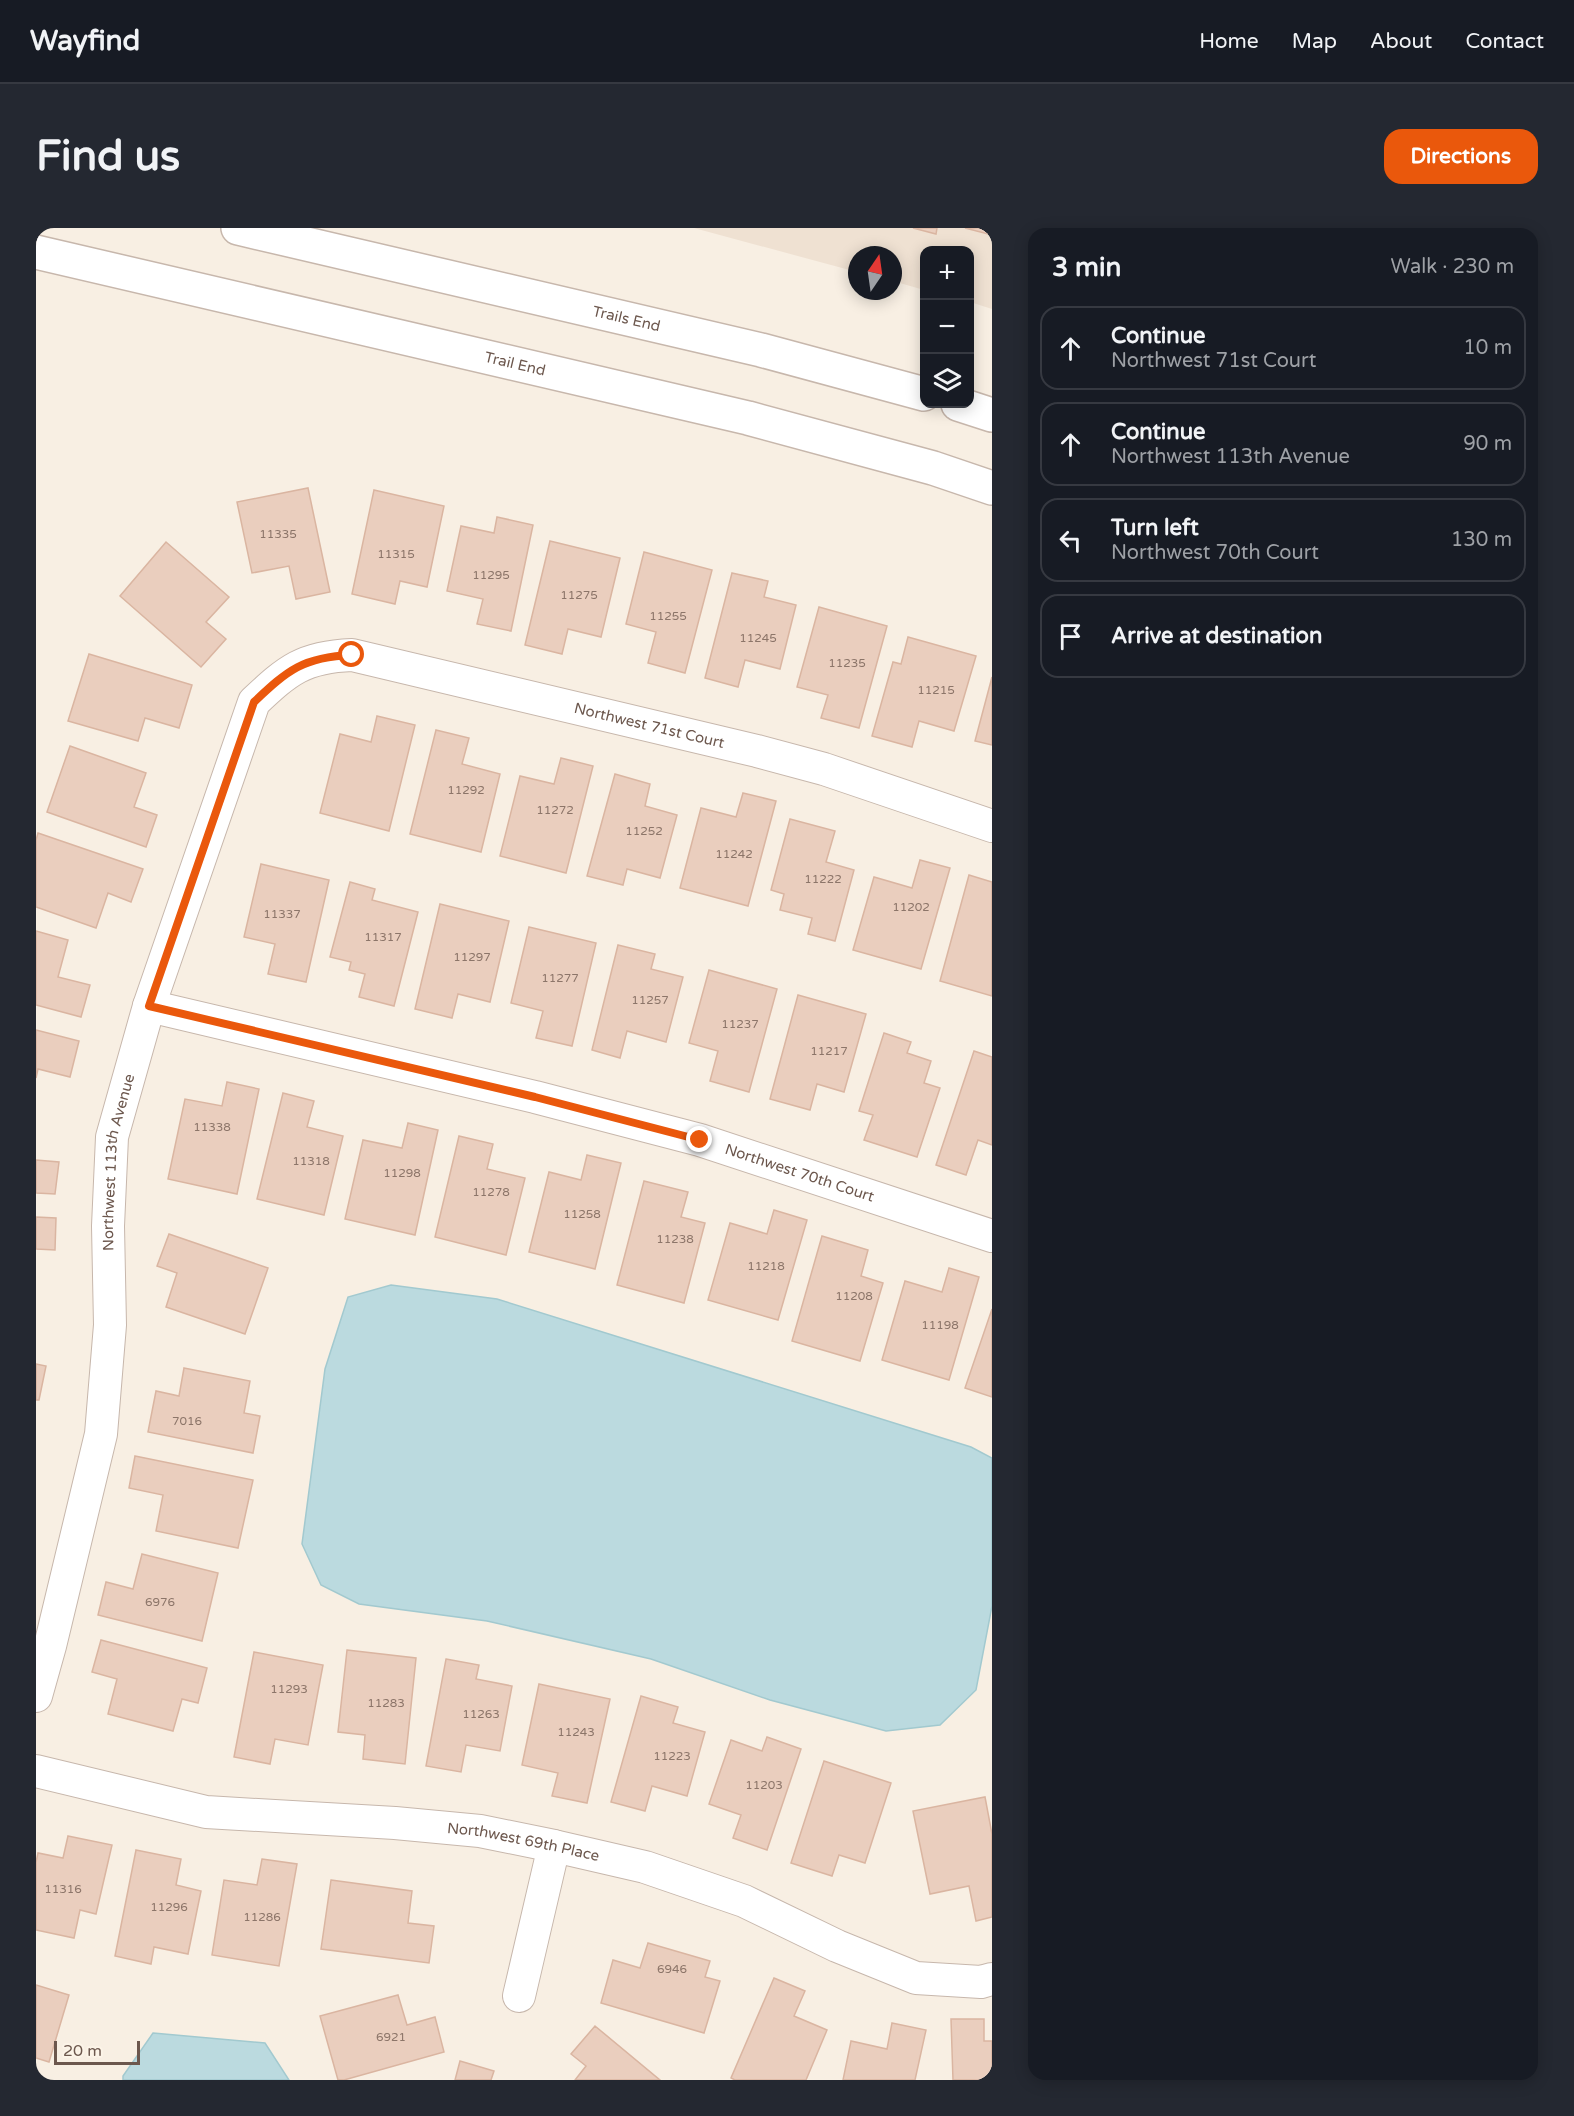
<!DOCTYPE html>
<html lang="en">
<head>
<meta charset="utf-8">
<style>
  :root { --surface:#171b24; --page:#242831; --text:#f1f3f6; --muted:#9ea1a6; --line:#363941; --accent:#ea580c }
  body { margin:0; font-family:"Varela Round",sans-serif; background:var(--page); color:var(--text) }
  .controls { position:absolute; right:18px; top:18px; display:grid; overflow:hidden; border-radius:12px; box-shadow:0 3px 15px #0003 }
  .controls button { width:54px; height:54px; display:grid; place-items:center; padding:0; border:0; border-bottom:2px solid var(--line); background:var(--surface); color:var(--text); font:30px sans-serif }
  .compass { position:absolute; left:812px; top:18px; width:54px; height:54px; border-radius:50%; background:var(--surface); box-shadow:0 3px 15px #0003; rotate:13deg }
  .scale { position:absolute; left:18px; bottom:15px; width:86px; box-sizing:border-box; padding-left:6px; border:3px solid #6c574d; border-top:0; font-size:16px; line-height:21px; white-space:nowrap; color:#6c574d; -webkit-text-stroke:4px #fcf4e8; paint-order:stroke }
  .stop { position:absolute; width:18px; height:18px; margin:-14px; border:4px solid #ea580c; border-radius:50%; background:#fff }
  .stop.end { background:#ea580c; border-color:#fff; box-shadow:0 2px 6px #0008 }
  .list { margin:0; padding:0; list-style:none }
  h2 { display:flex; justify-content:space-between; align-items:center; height:78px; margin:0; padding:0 24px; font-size:26px }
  h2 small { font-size:20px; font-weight:400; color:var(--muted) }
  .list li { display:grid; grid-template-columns:39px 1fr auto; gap:18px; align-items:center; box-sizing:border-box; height:84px; margin:0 12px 12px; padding:0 12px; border:2px solid var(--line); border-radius:18px }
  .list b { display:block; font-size:22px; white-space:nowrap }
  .list p { margin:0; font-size:20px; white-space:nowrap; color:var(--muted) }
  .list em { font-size:20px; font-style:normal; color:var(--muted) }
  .icon { flex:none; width:33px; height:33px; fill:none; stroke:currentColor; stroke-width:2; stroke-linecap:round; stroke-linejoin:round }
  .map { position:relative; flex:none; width:956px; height:1852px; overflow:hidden; border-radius:18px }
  header { display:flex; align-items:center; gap:36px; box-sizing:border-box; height:84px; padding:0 30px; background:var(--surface); border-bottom:2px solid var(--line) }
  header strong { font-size:28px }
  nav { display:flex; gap:33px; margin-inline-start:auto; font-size:21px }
  .intro { display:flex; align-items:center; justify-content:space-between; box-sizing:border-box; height:144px; padding:0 36px }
  h1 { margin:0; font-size:42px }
  .button { padding:15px 27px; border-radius:18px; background:var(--accent); color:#fff; font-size:21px; font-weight:700 }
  main { display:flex; gap:36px; padding:0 36px }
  aside { flex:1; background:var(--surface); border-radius:18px; box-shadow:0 3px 15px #0003 }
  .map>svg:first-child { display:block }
</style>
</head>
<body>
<header>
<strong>Wayfind</strong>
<nav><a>Home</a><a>Map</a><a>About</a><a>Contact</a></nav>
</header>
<div class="intro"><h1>Find us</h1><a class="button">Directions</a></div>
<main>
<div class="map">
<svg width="956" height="1852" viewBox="0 0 956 1852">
  <rect width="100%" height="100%" fill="#f8efe3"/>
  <!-- residential -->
  <path fill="#efe1d2" d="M658,0H956V81L934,74L933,22H888V62L857,53V27H821V44Z"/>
  <!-- water -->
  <g fill="#bbdadf" stroke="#a2c9cf" stroke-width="1.5">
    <path d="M355,1057L461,1071L935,1219L956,1230V1378L940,1462L904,1497L850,1503L734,1472L615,1431L451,1393L323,1376L285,1357L266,1316L289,1141L312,1069Z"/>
    <path d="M117,1805L229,1815L253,1852H87V1848Z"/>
  </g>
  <!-- building -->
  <g fill="#eacebe" stroke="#dab5a1" stroke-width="1.5">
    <path d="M877,0H901L900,6Z"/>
    <path d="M929,0H956V7Z"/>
    <path d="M272,260L294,364L260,371L253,338L216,345L201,274Z"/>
    <path d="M338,262L408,278L391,359L364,353L359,376L316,366Z"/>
    <path d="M461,289L497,297L475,403L441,396L447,371L411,363L425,298L458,305Z"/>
    <path d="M514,313L584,330L565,409L532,401L526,426L489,417Z"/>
    <path d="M130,314L193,369L170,394L190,411L165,439L84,368Z"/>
    <path d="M608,324L676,342L649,445L612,435L620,404L590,396Z"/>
    <path d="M696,345L732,353L728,369L760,377L744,441L709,432L702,459L669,450Z"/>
    <path d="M783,379L851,398L823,500L785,490L792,467L761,459Z"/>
    <path d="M872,409L940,428L918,503L883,493L876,519L836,508L857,434L865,436Z"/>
    <path d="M53,426L156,457L143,500L109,490L102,513L32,493Z"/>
    <path d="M956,449V517L939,513Z"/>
    <path d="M341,488L379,497L353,603L284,585L304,506L335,514Z"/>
    <path d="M400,502L433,510L426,536L464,546L445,624L374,606Z"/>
    <path d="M34,518L110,545L98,579L121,587L110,619L11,584Z"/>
    <path d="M525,530L557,538L530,645L464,628L484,548L518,556Z"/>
    <path d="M579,546L614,556L609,578L641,587L624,650L591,641L587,657L551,648Z"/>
    <path d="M707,565L740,573L712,678L644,660L665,580L700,589Z"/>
    <path d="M754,591L799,603L790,634L818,642L799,713L772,706L776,690L744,682L748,666L735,662Z"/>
    <path d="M2,605L107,641L95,674L72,665L60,700L0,679V612Z"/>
    <path d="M884,632L914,640L885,741L817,722L838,649L876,660Z"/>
    <path d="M225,636L293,652L270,754L232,746L239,716L208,709Z"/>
    <path d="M933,647L956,654V768L904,753Z"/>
    <path d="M314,654L339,661L336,672L382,684L358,778L323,769L329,746L313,742L315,734L294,729Z"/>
    <path d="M404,676L473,693L454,774L422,766L416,790L379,781Z"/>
    <path d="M493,699L560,715L536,818L500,810L507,783L475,775Z"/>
    <path d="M0,703L32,712L22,749L54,757L45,789L0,777Z"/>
    <path d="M582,717L619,726L615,741L647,749L630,814L591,803L584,830L556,822Z"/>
    <path d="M673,742L741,761L713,864L674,853L682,823L653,815Z"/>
    <path d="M762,767L830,786L808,864L781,856L774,882L734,871Z"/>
    <path d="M0,802L43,813L34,849L2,841L0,850Z"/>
    <path d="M848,805L875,814L871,825L895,833L888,855L904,860L881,929L828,912L837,887L823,883Z"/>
    <path d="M938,823L956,829V917L942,912L930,947L900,937Z"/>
    <path d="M191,854L223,861L201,966L132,951L149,871L186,878Z"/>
    <path d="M247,865L278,873L271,899L307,908L288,987L221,971Z"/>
    <path d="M372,895L402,902L379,1007L309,991L327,912L366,920Z"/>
    <path d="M423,908L457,916L451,941L489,950L470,1027L399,1009Z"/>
    <path d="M551,927L585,935L559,1041L493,1024L513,944L545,952Z"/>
    <path d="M0,932L23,934L19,966L0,965Z"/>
    <path d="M608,953L652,964L645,989L669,995L648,1075L581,1057Z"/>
    <path d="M738,982L771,992L742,1092L672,1072L694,995L731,1006Z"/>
    <path d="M0,989L20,990L19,1022L0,1021Z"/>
    <path d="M133,1006L232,1040L209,1106L130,1079L141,1045L121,1038Z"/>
    <path d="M786,1008L832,1022L825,1048L847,1055L824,1133L756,1113Z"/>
    <path d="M913,1040L943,1049L913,1152L846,1132L869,1053L906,1064Z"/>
    <path d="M956,1081V1169L929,1160Z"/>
    <path d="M0,1136L10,1138L3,1172H0Z"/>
    <path d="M148,1140L214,1153L208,1185L224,1188L217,1225L112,1204L120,1163L143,1168Z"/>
    <path d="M99,1228L217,1252L202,1320L120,1303L127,1267L93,1260Z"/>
    <path d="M106,1326L182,1345L166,1413L62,1387L70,1354L97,1361Z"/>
    <path d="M65,1412L171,1440L162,1475L146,1471L137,1503L72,1486L81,1451L56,1444Z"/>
    <path d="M311,1422L380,1430L369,1536L327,1531L329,1507L302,1504Z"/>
    <path d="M218,1424L287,1437L272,1517L239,1511L234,1536L198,1529Z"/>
    <path d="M410,1431L443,1437L440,1451L476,1458L464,1523L430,1517L425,1544L390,1538Z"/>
    <path d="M503,1456L574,1471L551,1575L516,1568L522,1545L486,1537Z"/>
    <path d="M605,1468L642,1479L637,1495L669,1504L651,1568L616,1558L609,1583L575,1574Z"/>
    <path d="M731,1509L765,1521L731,1622L697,1610L705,1587L673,1576L695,1512L726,1523Z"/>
    <path d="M788,1533L855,1555L829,1635L803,1627L796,1648L755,1635Z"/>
    <path d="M949,1569L956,1606V1689L940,1693L933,1658L894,1666L877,1583Z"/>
    <path d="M32,1608L76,1617L60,1686L44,1682L38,1710L0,1702V1634L2,1625L27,1630Z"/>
    <path d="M100,1622L145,1631L140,1657L165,1663L152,1726L118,1719L115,1736L79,1728Z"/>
    <path d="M226,1631L261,1636L243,1738L176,1727L188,1652L221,1657Z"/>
    <path d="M295,1652L376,1663L372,1695L398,1698L393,1735L285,1721Z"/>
    <path d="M612,1715L674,1733L669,1749L684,1753L668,1805L565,1775L577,1732L604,1740Z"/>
    <path d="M738,1750L769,1763L758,1788L791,1802L770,1852H699L695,1850Z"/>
    <path d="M0,1757L33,1767L13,1834L0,1830Z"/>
    <path d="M362,1767L371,1797L399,1789L408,1824L308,1852H302L284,1788Z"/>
    <path d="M915,1791H948V1813H956V1852H917Z"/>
    <path d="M856,1795L890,1802L879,1852H807L815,1813L851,1821Z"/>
    <path d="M559,1798L624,1852H539L550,1838L535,1826Z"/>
    <path d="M424,1833L458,1843L455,1852H419Z"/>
  </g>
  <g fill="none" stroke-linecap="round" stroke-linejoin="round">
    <defs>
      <g id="minor">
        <path id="s1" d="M113,778L499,869L664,912L956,1008"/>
        <path id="s2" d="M0,1468L14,1418L65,1206L74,1097L72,998L76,909L113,778L218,474C252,442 267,429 316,427L721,523L788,541L956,598"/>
        <path id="s3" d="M0,1543L170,1584L359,1595L444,1603L518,1618L609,1639L708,1673L801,1718L880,1750L945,1754L956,1751"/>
        <path d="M483,1768L518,1618"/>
      </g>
      <g id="tertiary">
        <path id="s4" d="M202,0L725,122L888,166"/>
        <path id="s5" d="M0,24L712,190L897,240L956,260"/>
        <path d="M922,176L956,187"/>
      </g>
    </defs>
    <!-- minor casing -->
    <use href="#minor" stroke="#c7b7ac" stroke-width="34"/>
    <!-- tertiary casing -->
    <use href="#tertiary" stroke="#c7b7ac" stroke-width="36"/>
    <!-- minor -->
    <use href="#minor" stroke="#fff" stroke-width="32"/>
    <!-- tertiary -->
    <use href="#tertiary" stroke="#fff" stroke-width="33"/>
  </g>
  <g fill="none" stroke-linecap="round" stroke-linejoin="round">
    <!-- route -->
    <path stroke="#ea580c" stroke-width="8" d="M316,427C267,429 252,442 218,474L113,778L499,869L664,912"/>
  </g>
  <g text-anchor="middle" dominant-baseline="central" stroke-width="4.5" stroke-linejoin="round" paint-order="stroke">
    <!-- number labels -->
    <g font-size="12" fill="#8c7569">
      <text x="242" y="306">11335</text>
      <text x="360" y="326">11315</text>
      <text x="455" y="347">11295</text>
      <text x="543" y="367">11275</text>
      <text x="632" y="388">11255</text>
      <text x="722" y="410">11245</text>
      <text x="811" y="435">11235</text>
      <text x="900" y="462">11215</text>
      <text x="430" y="562">11292</text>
      <text x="519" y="582">11272</text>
      <text x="608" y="603">11252</text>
      <text x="698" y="626">11242</text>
      <text x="787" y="651">11222</text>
      <text x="875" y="679">11202</text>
      <text x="246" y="686">11337</text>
      <text x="347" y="709">11317</text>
      <text x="436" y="729">11297</text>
      <text x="524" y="750">11277</text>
      <text x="614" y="772">11257</text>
      <text x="704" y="796">11237</text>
      <text x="793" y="823">11217</text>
      <text x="176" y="899">11338</text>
      <text x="275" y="933">11318</text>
      <text x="366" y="945">11298</text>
      <text x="455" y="964">11278</text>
      <text x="546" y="986">11258</text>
      <text x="639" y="1011">11238</text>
      <text x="730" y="1038">11218</text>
      <text x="818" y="1068">11208</text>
      <text x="904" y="1097">11198</text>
      <text x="151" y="1193">7016</text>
      <text x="124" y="1374">6976</text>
      <text x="253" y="1461">11293</text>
      <text x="350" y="1475">11283</text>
      <text x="445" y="1486">11263</text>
      <text x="540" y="1504">11243</text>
      <text x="636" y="1528">11223</text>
      <text x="728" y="1557">11203</text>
      <text x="27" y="1661">11316</text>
      <text x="133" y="1679">11296</text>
      <text x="226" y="1689">11286</text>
      <text x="636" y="1741">6946</text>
      <text x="355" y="1809">6921</text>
    </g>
    <!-- street labels -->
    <g font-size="15" fill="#6c574d" stroke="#fcf4e8">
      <text stroke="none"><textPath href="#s4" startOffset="399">Trails End</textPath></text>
      <text stroke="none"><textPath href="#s5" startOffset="492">Trail End</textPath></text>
      <text stroke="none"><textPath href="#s2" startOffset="1443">Northwest 71st Court</textPath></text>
      <text stroke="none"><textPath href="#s2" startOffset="543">Northwest 113th Avenue</textPath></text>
      <text stroke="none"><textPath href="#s1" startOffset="672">Northwest 70th Court</textPath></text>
      <text stroke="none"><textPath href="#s3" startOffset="494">Northwest 69th Place</textPath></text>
    </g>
  </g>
</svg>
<div class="controls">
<button>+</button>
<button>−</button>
<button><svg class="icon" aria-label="layers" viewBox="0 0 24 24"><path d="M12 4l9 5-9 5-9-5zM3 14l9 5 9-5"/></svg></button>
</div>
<svg class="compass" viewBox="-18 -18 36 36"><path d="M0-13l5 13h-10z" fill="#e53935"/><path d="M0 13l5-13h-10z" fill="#9ea1a6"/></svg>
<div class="scale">20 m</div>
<div class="stop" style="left:316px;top:427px"></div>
<div class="stop end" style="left:664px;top:912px"></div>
</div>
<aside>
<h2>3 min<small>Walk · 230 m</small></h2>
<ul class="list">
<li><svg class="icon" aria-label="ahead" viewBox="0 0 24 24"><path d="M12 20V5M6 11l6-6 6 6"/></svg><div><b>Continue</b><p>Northwest 71st Court</p></div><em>10 m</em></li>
<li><svg class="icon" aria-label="ahead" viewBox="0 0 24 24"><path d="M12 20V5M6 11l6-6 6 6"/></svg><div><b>Continue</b><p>Northwest 113th Avenue</p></div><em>90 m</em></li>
<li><svg class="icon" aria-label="left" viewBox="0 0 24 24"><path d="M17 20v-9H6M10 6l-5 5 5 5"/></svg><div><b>Turn left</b><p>Northwest 70th Court</p></div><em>130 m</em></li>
<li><svg class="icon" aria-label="arrive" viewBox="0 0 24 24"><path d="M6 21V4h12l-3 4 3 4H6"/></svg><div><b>Arrive at destination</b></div></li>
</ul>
</aside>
</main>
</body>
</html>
